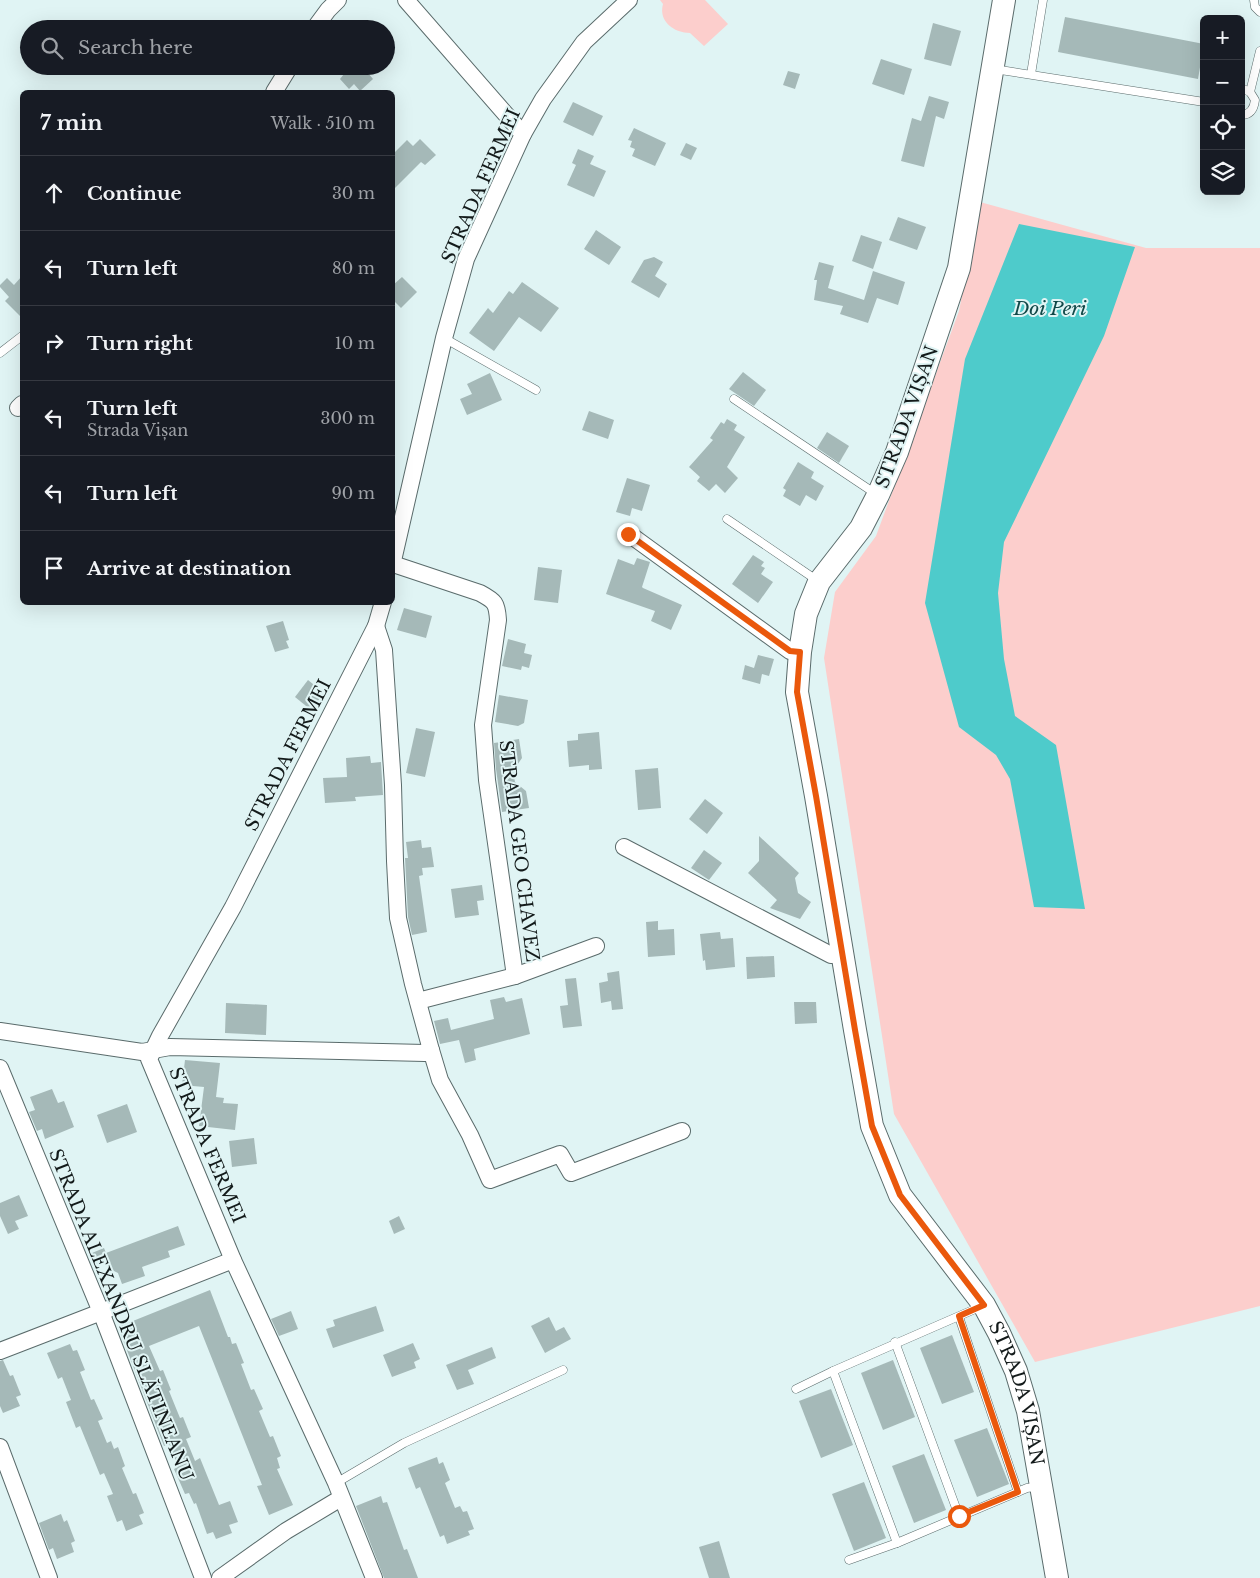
<!DOCTYPE html>
<html lang="en">
<head>
<meta charset="utf-8">
<style>
  :root { --surface:#171b24; --page:#242831; --text:#f1f3f6; --muted:#9ea1a6; --line:#363941 }
  body { margin:0; font-family:"Libre Baskerville",serif; background:var(--page); color:var(--text) }
  .controls { position:absolute; right:15px; top:15px; display:grid; overflow:hidden; border-radius:8px; box-shadow:0 5px 20px #0002 }
  .controls button { width:45px; height:45px; display:grid; place-items:center; padding:0; border:0; border-bottom:1px solid var(--line); background:var(--surface); color:var(--text); font:25px sans-serif }
  .stop { position:absolute; width:15px; height:15px; margin:-11px; border:4px solid #ea580c; border-radius:50%; background:#fff }
  .stop.end { background:#ea580c; border-color:#fff; box-shadow:0 1px 5px #0008 }
  .list { margin:0; padding:0; list-style:none }
  h2 { display:flex; justify-content:space-between; align-items:center; height:65px; margin:0; padding:0 20px; font-size:21px }
  h2 small { font-size:16px; font-weight:400; color:var(--muted) }
  .list li { display:grid; grid-template-columns:32px 1fr auto; gap:15px; align-items:center; box-sizing:border-box; height:75px; padding:0 20px; border-top:1px solid var(--line) }
  .list b { display:block; font-size:19px; white-space:nowrap }
  .list p { margin:0; font-size:16px; white-space:nowrap; color:var(--muted) }
  .list em { font-size:16px; font-style:normal; color:var(--muted) }
  .icon { flex:none; width:28px; height:28px; fill:none; stroke:currentColor; stroke-width:2; stroke-linecap:round; stroke-linejoin:round }
  .map { position:relative; flex:none; width:1260px; height:1578px; overflow:hidden }
  .search { position:absolute; background:var(--surface); box-shadow:0 5px 20px #0002; left:20px; top:20px; width:375px; height:55px; display:flex; align-items:center; gap:12px; box-sizing:border-box; padding:0 18px; border-radius:28px; color:var(--muted); font-size:19px }
  .panel { position:absolute; background:var(--surface); box-shadow:0 5px 20px #0002; left:20px; top:90px; width:375px; height:515px; border-radius:8px }
  .map>svg:first-child { display:block }
</style>
</head>
<body>
<div class="map">
<svg width="1260" height="1578" viewBox="0 0 1260 1578">
  <rect width="100%" height="100%" fill="#e0f4f4"/>
  <!-- green -->
  <g fill="#fccecc">
    <path d="M660,0H705L728,24L704,46L690,33C675,33 658,22 663,4Z"/>
    <path d="M980,202L1146,248H1260V1306L1035,1362L894,1114L824,658L835,592L876,536L959,311Z"/>
  </g>
  <!-- water -->
  <path fill="#4ecbcb" d="M1019,224L1135,247L1104,336L1004,542L998,593L1004,659L1015,716L1056,745L1085,909L1034,907L1010,779L996,755L959,727L925,603L965,359Z"/>
  <!-- building -->
  <g fill="#a5b9b8">
    <path d="M1065,17L1204,44L1198,79L1058,52Z"/>
    <path d="M933,23L961,31L951,66L924,59Z"/>
    <path d="M881,59L912,69L904,95L872,84Z"/>
    <path d="M337,66H362L373,79L360,91L354,84L349,89L340,79L344,74Z"/>
    <path d="M788,71L800,74L795,89L783,85Z"/>
    <path d="M929,96L949,102L944,119L936,116L924,167L901,161L912,118L921,121Z"/>
    <path d="M573,102L603,116L593,136L563,122Z"/>
    <path d="M634,128L666,143L655,166L632,156L635,149L630,147L632,141L628,140Z"/>
    <path d="M420,139L436,155L425,165L421,162L392,191V155L407,140L413,146Z"/>
    <path d="M686,143L697,148L691,160L680,155Z"/>
    <path d="M578,149L594,156L590,164L606,171L594,197L567,185L576,165L572,163Z"/>
    <path d="M898,217L926,227L917,250L889,240Z"/>
    <path d="M596,230L621,247L609,265L584,249Z"/>
    <path d="M861,235L882,242L873,269L852,261Z"/>
    <path d="M654,257L663,262L655,276L667,284L659,298L631,282L644,260Z"/>
    <path d="M819,262L834,266L828,288L864,300L873,271L905,282L898,305L877,298L868,323L840,314L843,306L814,300L817,280H814Z"/>
    <path d="M22,276V318L5,301L9,297L0,287V285L7,278L14,285Z"/>
    <path d="M402,277L417,292L401,308L392,299V286Z"/>
    <path d="M522,282L559,308L541,332L519,317L494,351L469,333L488,308L493,313L509,291L513,294Z"/>
    <path d="M743,372L766,390L754,406L729,389Z"/>
    <path d="M490,373L502,400L467,415L460,399L472,394L467,384Z"/>
    <path d="M589,411L614,420L608,439L582,430Z"/>
    <path d="M727,419L737,425L734,430L745,437L727,467L738,478L725,493L716,484L709,491L697,481L700,477L689,467L713,440L710,438L721,422L724,424Z"/>
    <path d="M827,432L849,446L839,463L817,448Z"/>
    <path d="M798,462L814,472L811,478L824,486L816,501L806,495L800,506L783,496L786,490L783,488Z"/>
    <path d="M627,478L650,485L642,511L632,508L630,516L616,512Z"/>
    <path d="M753,555L764,562L761,566L765,568L761,574L773,582L758,603L732,584Z"/>
    <path d="M637,558L650,562L642,587L643,588L682,605L671,630L651,621L655,611L606,594L618,559L634,565Z"/>
    <path d="M538,567L562,570L558,603L534,600Z"/>
    <path d="M404,608L432,616L426,638L397,630Z"/>
    <path d="M283,621L289,640L286,641L289,648L275,652L266,626Z"/>
    <path d="M508,639L526,644L524,653L532,655L529,668L522,666L521,670L502,666Z"/>
    <path d="M758,655L774,659L769,676L762,674L760,684L742,679L745,665L754,668Z"/>
    <path d="M308,680L324,693L311,710L295,697Z"/>
    <path d="M499,695L528,700L524,723L518,726L495,722Z"/>
    <path d="M416,728L435,732L425,777L406,773Z"/>
    <path d="M599,732L602,769L589,770V765L569,767L567,741L578,740V734Z"/>
    <path d="M519,739L522,758L513,771L515,782L526,791L529,808L502,812L496,769L494,743Z"/>
    <path d="M370,756L371,763L381,762L383,795L355,797L356,801L325,803L323,778L347,777L346,758Z"/>
    <path d="M658,768L661,808L638,810L635,770Z"/>
    <path d="M705,799L723,813L707,834L689,819Z"/>
    <path d="M759,836L799,873L795,878L798,893L811,902L800,919L770,908L777,900L748,873L759,861Z"/>
    <path d="M421,840L422,848L431,847L434,867L422,868L423,875L419,876L427,932L412,935L408,917L405,858H408L406,842Z"/>
    <path d="M704,850L722,863L709,880L691,868Z"/>
    <path d="M482,885L484,900L477,901L479,915L455,918L451,889Z"/>
    <path d="M658,921V930L674,929L675,955L648,957L646,922Z"/>
    <path d="M720,932L721,939L733,938L735,967L706,970L705,960L703,961L700,934Z"/>
    <path d="M774,956L775,977L747,979L746,957Z"/>
    <path d="M619,971L623,1009L612,1010L611,1001L601,1003L599,983L608,981L607,973Z"/>
    <path d="M576,978L582,1026L563,1028L560,1006L568,1005L565,979Z"/>
    <path d="M504,997L506,1002L522,998L530,1034L474,1049L476,1060L465,1063L459,1040L440,1044L434,1021L448,1018L451,1030L494,1019L490,1000Z"/>
    <path d="M794,1002H816L817,1023L795,1024Z"/>
    <path d="M226,1003L267,1005L266,1035L225,1033Z"/>
    <path d="M185,1060L220,1063L216,1097L224,1098L223,1103L238,1104L235,1130L199,1126L204,1087L182,1085Z"/>
    <path d="M52,1089L58,1103L64,1101L74,1127L45,1139L42,1129L37,1131L29,1112L35,1110L30,1097Z"/>
    <path d="M127,1104L137,1132L107,1143L97,1115Z"/>
    <path d="M254,1138L257,1164L232,1167L229,1141Z"/>
    <path d="M19,1195L28,1216L15,1221L19,1229L8,1234L0,1216V1203Z"/>
    <path d="M399,1216L405,1229L394,1234L389,1221Z"/>
    <path d="M178,1226L185,1245L168,1251L170,1257L142,1267L145,1276L122,1284L118,1273L114,1271L105,1262L97,1265L92,1253L104,1248L106,1253Z"/>
    <path d="M210,1290L228,1337H230L232,1344L236,1343L244,1363L241,1364L251,1390L254,1389L263,1409L259,1411L270,1437L273,1436L281,1456L277,1458L280,1468L277,1469L293,1505L269,1515L257,1486L262,1485L199,1326L149,1346L160,1371L163,1370L171,1390L169,1391L180,1418L183,1417L191,1437L186,1439L195,1461L200,1458L219,1505L230,1501L238,1522L229,1525L232,1533L216,1539L213,1532L207,1534L196,1503L194,1504L189,1493L185,1494L174,1469L178,1467L169,1444L164,1446L118,1327Z"/>
    <path d="M376,1306L384,1331L333,1348L326,1329L335,1326L333,1320Z"/>
    <path d="M291,1311L298,1329L279,1336L271,1319Z"/>
    <path d="M549,1317L556,1331L564,1327L571,1339L545,1353L531,1326Z"/>
    <path d="M952,1335L974,1392L942,1404L920,1348Z"/>
    <path d="M413,1343L420,1359L414,1362L416,1368L392,1377L383,1355Z"/>
    <path d="M70,1344L73,1351L77,1350L85,1370L80,1372L91,1400L94,1399L103,1419L98,1421L107,1443L111,1441L114,1449L118,1447L125,1466L122,1468L133,1494L136,1493L144,1513L139,1515L143,1524L126,1531L122,1520L117,1522L107,1496L113,1494L104,1473L100,1475L80,1426L76,1428L66,1402L71,1400L62,1377L58,1379L47,1353Z"/>
    <path d="M492,1347L496,1358L468,1370L474,1384L457,1390L446,1365Z"/>
    <path d="M3,1360L10,1376L13,1375L21,1395L16,1397L20,1406L3,1413L0,1406V1361Z"/>
    <path d="M893,1360L915,1417L883,1430L861,1373Z"/>
    <path d="M831,1389L853,1445L821,1458L799,1401Z"/>
    <path d="M987,1428L1009,1484L977,1497L954,1440Z"/>
    <path d="M924,1454L946,1510L914,1523L892,1466Z"/>
    <path d="M437,1457L439,1464L443,1462L450,1480L445,1483L455,1508L460,1506L463,1512L467,1511L474,1529L468,1531L470,1535L447,1544L444,1535L440,1537L420,1487L416,1489L408,1468Z"/>
    <path d="M864,1482L886,1538L854,1551L832,1494Z"/>
    <path d="M381,1496L383,1503L387,1502L404,1550L407,1549L418,1578H384L356,1506Z"/>
    <path d="M61,1514L64,1522L67,1520L75,1541L71,1543L74,1552L57,1559L53,1548L49,1550L39,1523Z"/>
    <path d="M719,1541L730,1578H709L699,1547Z"/>
  </g>
  <g fill="none" stroke-linecap="round" stroke-linejoin="round">
    <defs>
      <g id="lane">
        <path d="M1254,0L1255,7L1260,12"/>
        <path d="M994,69L1204,102"/>
        <path d="M1031,74L1043,0"/>
        <path d="M1241,88L1250,92L1255,100C1254,109 1250,115 1241,115"/>
        <path d="M1250,92L1260,51"/>
        <path d="M444,338L536,390"/>
        <path d="M0,353L22,336"/>
        <path d="M734,399L876,494"/>
        <path d="M727,519L818,581"/>
        <path d="M982,1306L833,1371L897,1543L1027,1488L1040,1486"/>
        <path d="M959,1317L1018,1492"/>
        <path d="M895,1342L959,1516"/>
        <path d="M796,1389L833,1371"/>
        <path d="M336,1483L404,1443L563,1370"/>
        <path d="M849,1560L897,1543"/>
      </g>
      <g id="street">
        <path d="M406,0L523,134"/>
        <path d="M314,29L328,10L338,0"/>
        <path d="M274,92L290,66"/>
        <path d="M18,408L22,404"/>
        <path d="M629,534L790,651L800,652"/>
        <path d="M393,564L480,593C495,601 497,603 498,620L483,725L487,780L515,976"/>
        <path d="M392,565L444,338L466,259L523,134L543,99L584,42L629,0"/>
        <path d="M624,847L831,955L843,953"/>
        <path d="M418,1001L515,976L596,946"/>
        <path d="M0,1031L142,1052L170,1047L425,1053L431,1050L413,984L398,918L395,861L393,785L384,650L376,626"/>
        <path d="M431,1050L440,1080L470,1135L490,1180L560,1154L571,1173L682,1131"/>
        <path d="M0,1068L101,1312L203,1578"/>
        <path d="M0,1351L101,1312L233,1260"/>
        <path d="M0,1447L49,1578"/>
        <path d="M220,1578L286,1531L341,1498"/>
        <path d="M374,1578L336,1483L233,1260L149,1059L160,1036L233,907L376,626L383,602"/>
      </g>
      <g id="secondary">
        <path id="s1" d="M1004,0L959,268L897,452L878,495L861,528L819,582L806,614L800,652L797,692L816,796L855,1030L872,1126L900,1195L984,1305L999,1333L1016,1371L1028,1411L1057,1578"/>
      </g>
    </defs>
    <!-- lane casing -->
    <use href="#lane" stroke="#5a6b6b" stroke-width="9"/>
    <!-- street casing -->
    <use href="#street" stroke="#5a6b6b" stroke-width="18"/>
    <!-- secondary casing -->
    <use href="#secondary" stroke="#5a6b6b" stroke-width="24"/>
    <!-- lane -->
    <use href="#lane" stroke="#fff" stroke-width="8"/>
    <!-- street -->
    <use href="#street" stroke="#fff" stroke-width="16"/>
    <!-- secondary -->
    <use href="#secondary" stroke="#fff" stroke-width="22"/>
  </g>
  <g fill="none" stroke-linecap="round" stroke-linejoin="round">
    <!-- route -->
    <path stroke="#ea580c" stroke-width="6" d="M628,534L790,651L800,652L797,692L816,796L855,1030L872,1126L900,1195L984,1305L959,1316L1018,1492L959,1516"/>
  </g>
  <g text-anchor="middle" dominant-baseline="central" stroke-width="4" stroke-linejoin="round" paint-order="stroke">
    <!-- street labels -->
    <g font-size="18" fill="#131a1a" stroke="#e0f4f4">
      <text transform="translate(481 186) rotate(-66)">STRADA FERMEI</text>
      <text transform="translate(907 417) rotate(-70)">STRADA VIȘAN</text>
      <text transform="translate(288 755) rotate(-63)">STRADA FERMEI</text>
      <text transform="translate(519 851) rotate(83)">STRADA GEO CHAVEZ</text>
      <text transform="translate(207 1145) rotate(67)">STRADA FERMEI</text>
      <text transform="translate(121 1315) rotate(68)">STRADA ALEXANDRU SLĂTINEANU</text>
      <text stroke="none"><textPath href="#s1" startOffset="1480">STRADA VIȘAN</textPath></text>
    </g>
    <!-- water labels -->
    <g font-size="19" font-style="italic" fill="#104848" stroke="#e0f4f4">
      <text x="1050" y="308">Doi Peri</text>
    </g>
  </g>
</svg>
<div class="controls">
<button>+</button>
<button>−</button>
<button><svg class="icon" aria-label="locate" viewBox="0 0 24 24"><circle cx="12" cy="12" r="6"/><path d="M12 2v4M12 18v4M2 12h4M18 12h4"/></svg></button>
<button><svg class="icon" aria-label="layers" viewBox="0 0 24 24"><path d="M12 4l9 5-9 5-9-5zM3 14l9 5 9-5"/></svg></button>
</div>
<div class="stop" style="left:959px;top:1516px"></div>
<div class="stop end" style="left:628px;top:534px"></div>
<div class="search"><svg class="icon" aria-label="search" viewBox="0 0 24 24"><circle cx="10" cy="10" r="6"/><path d="M15 15l6 6"/></svg>Search here</div>
<section class="panel">
<h2>7 min<small>Walk · 510 m</small></h2>
<ul class="list">
<li><svg class="icon" aria-label="ahead" viewBox="0 0 24 24"><path d="M12 20V5M6 11l6-6 6 6"/></svg><div><b>Continue</b></div><em>30 m</em></li>
<li><svg class="icon" aria-label="left" viewBox="0 0 24 24"><path d="M17 20v-9H6M10 6l-5 5 5 5"/></svg><div><b>Turn left</b></div><em>80 m</em></li>
<li><svg class="icon" aria-label="right" viewBox="0 0 24 24"><path d="M7 20v-9h11M14 6l5 5-5 5"/></svg><div><b>Turn right</b></div><em>10 m</em></li>
<li><svg class="icon" aria-label="left" viewBox="0 0 24 24"><path d="M17 20v-9H6M10 6l-5 5 5 5"/></svg><div><b>Turn left</b><p>Strada Vișan</p></div><em>300 m</em></li>
<li><svg class="icon" aria-label="left" viewBox="0 0 24 24"><path d="M17 20v-9H6M10 6l-5 5 5 5"/></svg><div><b>Turn left</b></div><em>90 m</em></li>
<li><svg class="icon" aria-label="arrive" viewBox="0 0 24 24"><path d="M6 21V4h12l-3 4 3 4H6"/></svg><div><b>Arrive at destination</b></div></li>
</ul>
</section>
</div>
</body>
</html>
